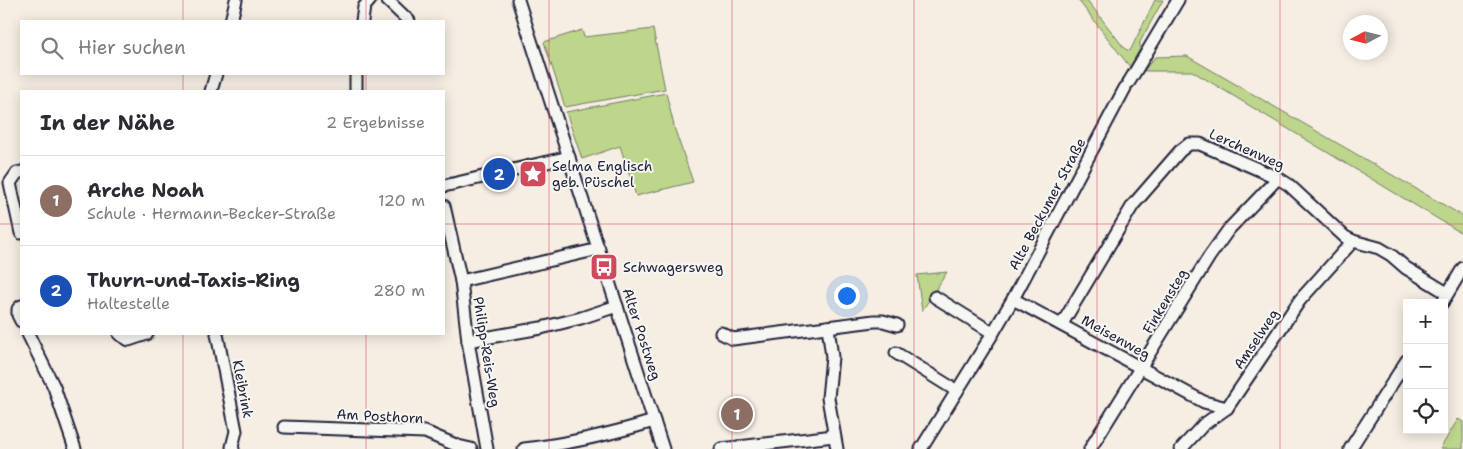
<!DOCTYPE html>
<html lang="de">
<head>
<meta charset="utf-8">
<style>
  :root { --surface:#fff; --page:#f7f7f7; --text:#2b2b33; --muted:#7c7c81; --line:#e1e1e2; --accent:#7c3aed }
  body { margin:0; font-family:"Shantell Sans",sans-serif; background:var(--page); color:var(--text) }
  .controls { position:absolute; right:15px; bottom:15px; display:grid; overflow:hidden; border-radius:0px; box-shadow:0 2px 12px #0003 }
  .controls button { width:45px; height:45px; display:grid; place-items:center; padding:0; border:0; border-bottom:1px solid var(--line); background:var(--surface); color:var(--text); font:25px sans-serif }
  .compass { position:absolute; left:1343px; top:15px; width:45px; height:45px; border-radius:50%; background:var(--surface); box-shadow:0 2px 12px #0003; rotate:263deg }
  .you { position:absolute; left:846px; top:295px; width:18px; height:18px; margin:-12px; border:4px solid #fff; border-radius:50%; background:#1a73e8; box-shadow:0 0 0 8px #1a73e833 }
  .badge { display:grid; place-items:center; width:32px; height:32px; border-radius:50%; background:var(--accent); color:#fff; font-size:16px; font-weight:700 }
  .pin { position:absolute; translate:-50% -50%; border:2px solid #fff; box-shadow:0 1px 5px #0006 }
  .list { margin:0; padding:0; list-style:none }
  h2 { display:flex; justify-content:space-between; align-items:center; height:65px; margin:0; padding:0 20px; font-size:21px }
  h2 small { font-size:16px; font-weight:400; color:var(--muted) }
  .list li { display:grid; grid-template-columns:32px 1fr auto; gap:15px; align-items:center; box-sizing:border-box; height:90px; padding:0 20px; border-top:1px solid var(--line) }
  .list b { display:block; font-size:19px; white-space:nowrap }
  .list p { margin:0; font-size:16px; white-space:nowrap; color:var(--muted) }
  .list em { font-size:16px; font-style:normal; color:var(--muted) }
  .icon { flex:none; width:28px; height:28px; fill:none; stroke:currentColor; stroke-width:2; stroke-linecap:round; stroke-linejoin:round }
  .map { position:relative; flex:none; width:1463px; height:449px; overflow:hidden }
  .search { position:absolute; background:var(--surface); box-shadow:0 2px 12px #0003; left:20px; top:20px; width:425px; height:55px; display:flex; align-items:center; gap:12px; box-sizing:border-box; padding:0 18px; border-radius:0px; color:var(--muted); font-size:19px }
  .panel { position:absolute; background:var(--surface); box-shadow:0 2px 12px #0003; left:20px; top:90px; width:425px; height:245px; border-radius:0px }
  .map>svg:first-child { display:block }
</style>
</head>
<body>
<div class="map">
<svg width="1463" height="449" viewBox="0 0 1463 449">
  <rect width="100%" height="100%" fill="#f6eee3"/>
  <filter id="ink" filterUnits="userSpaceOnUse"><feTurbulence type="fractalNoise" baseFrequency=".02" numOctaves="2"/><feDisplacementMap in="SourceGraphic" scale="10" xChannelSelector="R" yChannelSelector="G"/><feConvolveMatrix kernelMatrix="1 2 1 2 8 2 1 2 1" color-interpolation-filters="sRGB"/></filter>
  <g filter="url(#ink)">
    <!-- green -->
    <g fill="#bed58c" stroke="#707c64">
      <path d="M1078,0H1087L1125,49L1130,51L1155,0H1163L1140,42V49L1130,67Z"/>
      <path d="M653,29L665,89L565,107L544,42L582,30L584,37Z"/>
      <path d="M1187,56L1463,216V234L1192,71H1144L1155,57Z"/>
      <path d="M666,93L675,130L693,182L636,196L620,146L582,159L566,112Z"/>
      <path d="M947,272L922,311L917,275Z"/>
      <path d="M1458,419L1463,422V449H1440Z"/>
    </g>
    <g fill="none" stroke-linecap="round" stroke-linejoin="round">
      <defs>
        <g id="minor">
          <path d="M387,0L409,21"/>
          <path d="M518,0L663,449"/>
          <path d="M231,21L236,0"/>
          <path d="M362,21L364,7L370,0"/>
          <path d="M356,74V91"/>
          <path d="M1129,82L1178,0"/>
          <path d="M211,91L216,74"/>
          <path d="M21,172L17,173L10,183L21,233"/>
          <path d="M444,186L569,157"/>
          <path d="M444,206L461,281L468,341L487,449"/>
          <path d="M461,281L599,249"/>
          <path d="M935,297L993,333"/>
          <path d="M1013,299L1204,402L1227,408"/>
          <path d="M1442,303L1463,268"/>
          <path d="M21,306L18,309V315L21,321"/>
          <path d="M1062,324L1133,205L1180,151L1189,144H1200L1278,178L1289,185L1345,237L1353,241L1379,248L1391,255L1406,268L1447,293"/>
          <path d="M828,327L832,357L828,398L837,449"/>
          <path d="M721,333L733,339L874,321H883L897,325"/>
          <path d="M28,334L54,387L75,449"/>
          <path d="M119,334L129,340L147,334"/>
          <path d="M217,334L236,431L232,447L233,449"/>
          <path d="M468,341L541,328L581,318L617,306"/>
          <path d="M896,353L957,391"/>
          <path d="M284,427L425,432L458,446L471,449"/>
          <path d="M524,449C569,444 611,434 654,421"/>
          <path d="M721,449L834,436"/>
          <path d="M921,449L993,333L1013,299L1125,88"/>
          <path d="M1090,449L1209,257L1229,229L1278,178"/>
          <path d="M1181,449L1203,425L1227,408L1300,300L1353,241"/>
          <path d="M1350,449L1407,360"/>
        </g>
      </defs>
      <!-- minor casing -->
      <use href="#minor" stroke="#22223b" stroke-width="15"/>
      <!-- minor -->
      <use href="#minor" stroke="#f6f6f2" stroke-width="11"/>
    </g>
  </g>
  <!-- grid -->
  <path fill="none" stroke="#d1495b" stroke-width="1" stroke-opacity="0.55" d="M183,0V21M366,0V21M549,0V449M732,0V449M914,0V449M1097,0V449M1280,0V449M183,74V91M366,74V91M0,224H21M444,224H1463M183,334V449M366,334V449"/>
  <!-- icons -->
  <defs>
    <symbol id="sight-square" viewBox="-11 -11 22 22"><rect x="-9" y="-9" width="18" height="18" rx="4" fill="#d1495b" stroke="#f6f6f2"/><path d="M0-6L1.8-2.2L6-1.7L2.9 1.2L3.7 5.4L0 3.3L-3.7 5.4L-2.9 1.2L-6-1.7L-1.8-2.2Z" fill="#fff"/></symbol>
    <symbol id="bus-square" viewBox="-11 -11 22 22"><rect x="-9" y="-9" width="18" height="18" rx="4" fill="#d1495b" stroke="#f6f6f2"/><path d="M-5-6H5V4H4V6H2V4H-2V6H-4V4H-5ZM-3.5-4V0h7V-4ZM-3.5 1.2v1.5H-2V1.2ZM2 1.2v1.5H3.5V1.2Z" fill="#fff"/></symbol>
  </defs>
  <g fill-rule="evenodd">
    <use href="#sight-square" x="517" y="158" width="32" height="32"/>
    <use href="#bus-square" x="588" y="251" width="32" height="32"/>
  </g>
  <g text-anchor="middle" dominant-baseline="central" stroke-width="4" stroke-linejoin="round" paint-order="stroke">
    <!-- street labels -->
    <g font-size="14" fill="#22223b" stroke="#f6f6f2">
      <text transform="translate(1247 149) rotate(24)">Lerchenweg</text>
      <text transform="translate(1047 204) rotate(-62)">Alte Beckumer Straße</text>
      <text transform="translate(1165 301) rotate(-59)">Finkensteg</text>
      <text transform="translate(642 334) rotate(72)">Alter Postweg</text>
      <text transform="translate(1116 337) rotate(29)">Meisenweg</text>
      <text transform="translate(1256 339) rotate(-56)">Amselweg</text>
      <text transform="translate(487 352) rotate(81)">Philipp-Reis-Weg</text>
      <text transform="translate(243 389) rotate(79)">Kleibrink</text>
      <text transform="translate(380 416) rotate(3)">Am Posthorn</text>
    </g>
    <!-- poi labels -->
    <g font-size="14" fill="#22223b" stroke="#f6f6f2" text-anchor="start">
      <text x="552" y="166">Selma Englisch<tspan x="552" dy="16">geb. Püschel</tspan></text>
      <text x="623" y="267">Schwagersweg</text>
    </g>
  </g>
</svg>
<div class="controls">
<button>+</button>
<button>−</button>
<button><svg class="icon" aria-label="locate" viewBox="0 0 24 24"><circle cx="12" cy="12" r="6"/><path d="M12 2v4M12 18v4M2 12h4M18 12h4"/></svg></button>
</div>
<svg class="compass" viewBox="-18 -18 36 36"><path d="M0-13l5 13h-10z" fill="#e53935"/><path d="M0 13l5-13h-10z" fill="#7c7c81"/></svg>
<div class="you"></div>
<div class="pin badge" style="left:737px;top:414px;background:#8d6e63">1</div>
<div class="pin badge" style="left:499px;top:174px;background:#1a4fb4">2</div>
<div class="search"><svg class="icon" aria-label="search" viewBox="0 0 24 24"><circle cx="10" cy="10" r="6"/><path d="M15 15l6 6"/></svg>Hier suchen</div>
<section class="panel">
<h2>In der Nähe<small>2 Ergebnisse</small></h2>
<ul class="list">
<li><span class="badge" style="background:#8d6e63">1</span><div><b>Arche Noah</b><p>Schule · Hermann-Becker-Straße</p></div><em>120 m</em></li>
<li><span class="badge" style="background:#1a4fb4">2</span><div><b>Thurn-und-Taxis-Ring</b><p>Haltestelle</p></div><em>280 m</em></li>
</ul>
</section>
</div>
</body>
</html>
